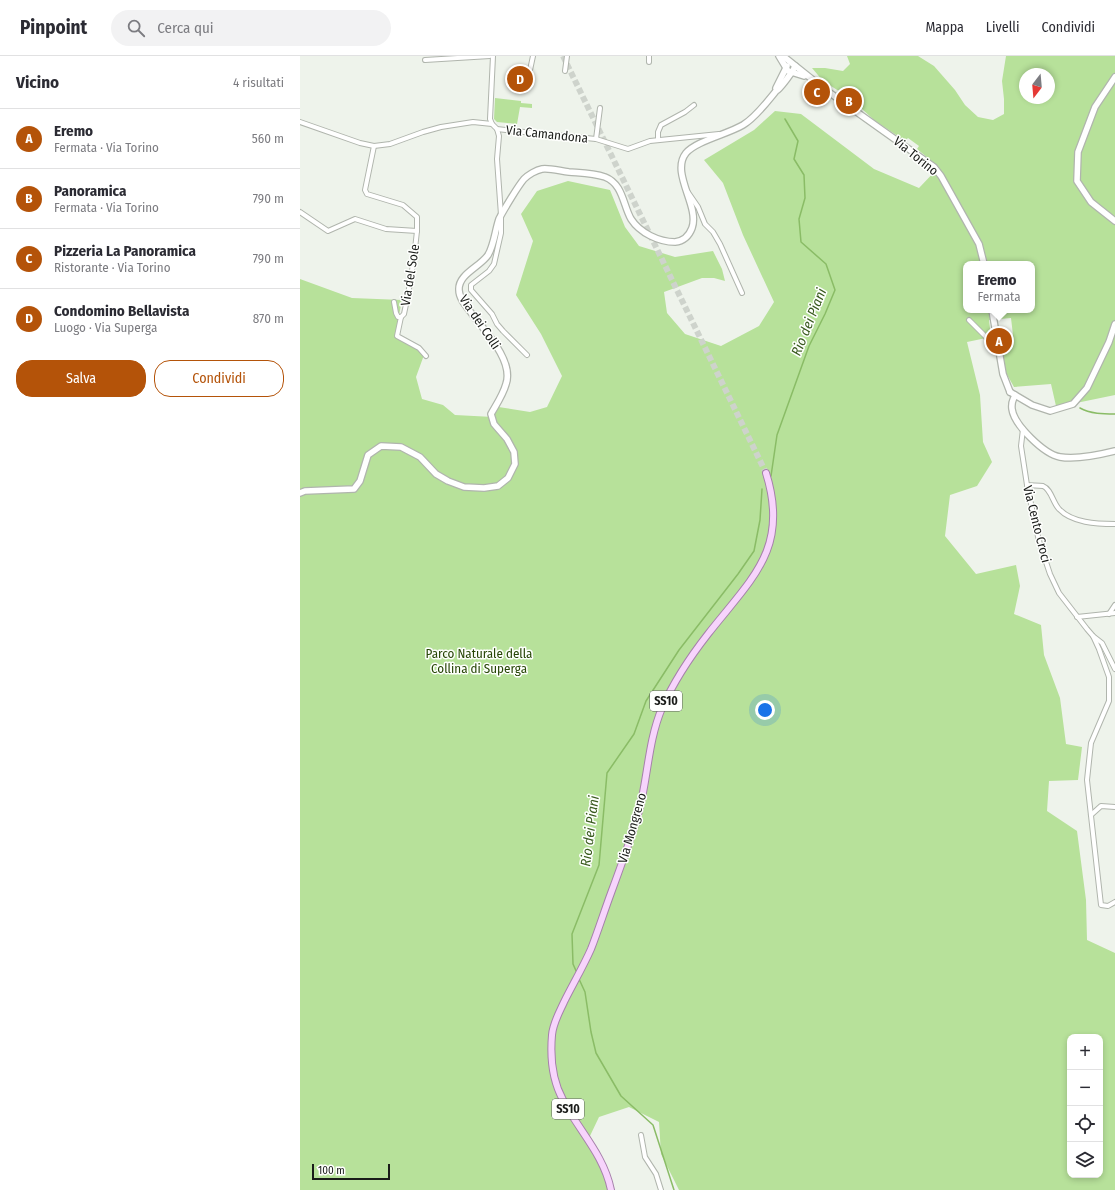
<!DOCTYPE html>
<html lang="it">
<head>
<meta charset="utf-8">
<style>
  :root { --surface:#fff; --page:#f2f2f3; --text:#2b2b33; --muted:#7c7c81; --line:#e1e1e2; --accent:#b45309 }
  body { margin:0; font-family:"Fira Sans Condensed",sans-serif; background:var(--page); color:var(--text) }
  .controls { position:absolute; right:12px; bottom:12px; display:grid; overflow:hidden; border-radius:8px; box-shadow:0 2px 6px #0003 }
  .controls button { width:36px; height:36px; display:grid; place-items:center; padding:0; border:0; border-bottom:1px solid var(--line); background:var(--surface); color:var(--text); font:20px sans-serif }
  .compass { position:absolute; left:719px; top:12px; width:36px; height:36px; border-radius:50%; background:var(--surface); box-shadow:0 2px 6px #0003; rotate:196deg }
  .scale { position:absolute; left:12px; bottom:10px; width:78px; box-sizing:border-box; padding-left:4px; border:2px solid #1a1c19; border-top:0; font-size:11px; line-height:14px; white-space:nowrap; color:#1a1c19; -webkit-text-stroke:3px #fefffd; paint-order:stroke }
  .you { position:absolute; left:465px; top:654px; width:14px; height:14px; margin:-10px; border:3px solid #fff; border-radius:50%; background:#1a73e8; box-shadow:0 0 0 6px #1a73e833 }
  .badge { display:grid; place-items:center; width:26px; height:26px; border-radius:50%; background:var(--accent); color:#fff; font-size:13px; font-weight:700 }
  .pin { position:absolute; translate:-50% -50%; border:2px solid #fff; box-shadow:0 1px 4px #0006 }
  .popup { position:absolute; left:663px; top:205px; width:72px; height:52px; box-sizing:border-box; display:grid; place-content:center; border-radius:8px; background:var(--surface); filter:drop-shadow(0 1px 3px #0005); font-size:13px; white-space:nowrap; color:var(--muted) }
  .popup b { font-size:15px; color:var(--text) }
  .popup::after { content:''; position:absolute; left:50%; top:100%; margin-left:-8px; border:8px solid transparent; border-top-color:var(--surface) }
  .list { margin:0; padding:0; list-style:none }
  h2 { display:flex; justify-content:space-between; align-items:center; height:52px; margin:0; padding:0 16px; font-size:17px }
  h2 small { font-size:13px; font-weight:400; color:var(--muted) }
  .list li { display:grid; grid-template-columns:26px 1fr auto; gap:12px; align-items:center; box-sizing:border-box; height:60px; padding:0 16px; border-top:1px solid var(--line) }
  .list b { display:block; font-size:15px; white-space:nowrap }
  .list p { margin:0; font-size:13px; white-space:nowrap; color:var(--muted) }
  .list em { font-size:13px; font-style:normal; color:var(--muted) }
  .actions { display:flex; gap:8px; padding:12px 16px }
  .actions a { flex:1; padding:9px 0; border:1px solid var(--accent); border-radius:16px; text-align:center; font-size:14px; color:var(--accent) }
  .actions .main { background:var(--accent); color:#fff }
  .icon { flex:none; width:22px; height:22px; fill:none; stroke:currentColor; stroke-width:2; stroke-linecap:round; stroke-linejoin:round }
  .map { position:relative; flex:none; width:815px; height:1134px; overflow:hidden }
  header { display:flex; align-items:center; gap:24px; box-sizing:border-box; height:56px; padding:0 20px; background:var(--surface); border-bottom:1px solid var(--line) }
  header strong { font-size:19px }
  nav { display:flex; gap:22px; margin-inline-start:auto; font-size:14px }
  .search { width:280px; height:36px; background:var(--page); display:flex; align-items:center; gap:10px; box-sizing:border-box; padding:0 14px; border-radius:22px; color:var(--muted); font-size:15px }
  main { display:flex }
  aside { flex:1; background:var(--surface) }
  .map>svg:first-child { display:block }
</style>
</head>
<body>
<header>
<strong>Pinpoint</strong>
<div class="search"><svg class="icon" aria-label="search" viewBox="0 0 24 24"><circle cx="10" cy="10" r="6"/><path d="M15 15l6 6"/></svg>Cerca qui</div>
<nav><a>Mappa</a><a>Livelli</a><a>Condividi</a></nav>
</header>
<main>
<aside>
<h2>Vicino<small>4 risultati</small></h2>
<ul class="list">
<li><span class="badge">A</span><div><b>Eremo</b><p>Fermata · Via Torino</p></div><em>560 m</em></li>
<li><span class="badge">B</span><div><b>Panoramica</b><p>Fermata · Via Torino</p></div><em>790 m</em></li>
<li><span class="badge">C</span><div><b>Pizzeria La Panoramica</b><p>Ristorante · Via Torino</p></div><em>790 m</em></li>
<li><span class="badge">D</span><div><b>Condomino Bellavista</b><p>Luogo · Via Superga</p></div><em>870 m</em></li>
</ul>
<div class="actions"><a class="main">Salva</a><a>Condividi</a></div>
</aside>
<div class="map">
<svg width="815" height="1134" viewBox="0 0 815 1134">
  <rect width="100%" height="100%" fill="#eef3eb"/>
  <!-- green -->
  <g fill="#b7e19a" fill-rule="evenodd">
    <path d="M547,0H618L634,10L655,34L665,49L678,61L693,64L704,58V43L702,25L706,0H815V339L781,346L756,350L751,328L714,331L705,315L700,280L713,279L711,262L689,264L691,281L667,286L680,339L683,386L692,406L677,430L650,439L645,480L676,518L716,509L720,530L714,558L741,569L744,599L760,642L766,688L782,691L778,724L749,725L747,755L777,775L786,844L787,884L815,897V1134H379L361,1098L359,1066L329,1051L299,1061L289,1082L295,1092L309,1134H0V223L52,242L102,244L95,280L112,288L124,299L116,321L122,343L143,349L155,359L193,361L192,350L230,356L247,351L262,320L241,278L216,239L233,185L221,158L237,135L268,125L310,134L325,171L339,190L375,201L413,195L422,213L425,225L414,222H402L364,236L367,257L385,278L421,290L459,270L474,246L443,179L423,127L404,104L454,74L475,55L501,58L574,113L619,132L639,111L617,93L619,90L608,82L605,85L574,64L550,42L523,25L512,12H525L543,15L550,8ZM725,18H749V42H725ZM666,208H732V254H666ZM770,981H800V1119H770Z"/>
    <path d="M195,42L221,45V47L232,48V52L220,51L217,68L197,66L194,63Z"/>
  </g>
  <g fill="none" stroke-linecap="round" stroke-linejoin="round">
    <!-- stream -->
    <g stroke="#8abc66" stroke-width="1.5">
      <path d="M780,352C790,358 804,358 815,358"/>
      <path d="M471,420L477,379L509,290L525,258L535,234L526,208L501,186L499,163L505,142L504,119L494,103L498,85L485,63"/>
      <path d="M277,917L273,908L272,878L299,809L307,717L334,678L346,645L379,594L438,518L454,495L460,464L462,433"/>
      <path d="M279,923L285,936L291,976L296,997L321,1040L353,1069L374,1134"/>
    </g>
    <!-- primary-tunnel -->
    <path stroke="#ced3cc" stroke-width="6" stroke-dasharray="6 3" stroke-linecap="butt" d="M263,0L466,417"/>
    <defs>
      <g id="street">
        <path d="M349,0V6"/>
        <path d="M125,4L190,0"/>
        <path d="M265,15L267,0"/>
        <path d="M227,28L233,0"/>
        <path d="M0,66L60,87L74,90L90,88L123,76L141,71L173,66L192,68L197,73L214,75L296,83L328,93L350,85L419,78"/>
        <path d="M192,68L190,63L193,0"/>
        <path d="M197,73L199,80L197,103L201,159V177L194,208L189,215L171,229V234L192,258L197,268L203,275L227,299"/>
        <path d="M296,83L300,52"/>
        <path d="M358,84V76L361,69L385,56L394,49"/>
        <path d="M387,135L398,151L405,168L413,176L420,188L442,237"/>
        <path d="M0,156L28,175L55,163L86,173L117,175V161L103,149L67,138L65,134L74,90"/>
        <path d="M94,246L96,257L98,261H101L104,258C110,231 114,204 117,175"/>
        <path d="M101,261L97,280L119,292L126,300"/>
        <path d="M669,264L686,281L690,290L699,296"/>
        <path d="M723,373L721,390L727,429L739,485L750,518L759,537L787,573L793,580L802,587L815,613"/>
        <path d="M727,429C732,430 738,429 743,430C751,433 753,447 759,453C772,467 797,468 815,468"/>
        <path d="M809,558L815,549"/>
        <path d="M777,561L815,557"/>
        <path d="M793,580L799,593L809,621V645L791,687L787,724L801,849L808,850L815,846"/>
        <path d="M791,759L801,750L815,751"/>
        <path d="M341,1079L345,1101L356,1118L361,1134"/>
      </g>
      <g id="secondary">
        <path d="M479,0L488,15L504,20"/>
        <path d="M483,0L523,32L634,111L641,120L679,188L684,208"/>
        <path d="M815,21L795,51L778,96L777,125L791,146L815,165"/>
        <path d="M476,32L487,10"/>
        <path d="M692,254L703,318L710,336"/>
        <path d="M710,336L715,339C713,345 711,345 712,353C714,369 744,398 760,401C777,404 799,399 815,395"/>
        <path d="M715,339L732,349L750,355L773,348L787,332L809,286L815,268"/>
        <path d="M0,437L5,435L54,433L60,425L68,399L81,390L101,391L120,401L136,418L148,425L164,431L184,432L198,430L208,422L215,408L214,396L207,383L194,368L191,358C196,349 203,339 206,328C214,305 185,275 172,258C167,251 159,243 159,234C158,218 180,211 188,199C194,189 195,175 199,163C203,155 218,130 224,123C228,119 236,114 242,113C250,112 260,115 269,116C281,117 293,117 305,121C323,128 323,149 331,163C340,177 359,186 375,186C384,185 389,180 392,172C400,150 370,117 386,97C396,85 428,78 443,69C456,61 467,46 476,35C480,33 494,14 495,10"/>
      </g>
      <path id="primary" d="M311,1134C304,1099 279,1075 263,1044C252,1024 250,1002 252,979C253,967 259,957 264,946C273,928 283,911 291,893C298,875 304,856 311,837C321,810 331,783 339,755C348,721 348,685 362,652C374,625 390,601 408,578C451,523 490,493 466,417"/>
    </defs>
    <!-- street casing -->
    <use href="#street" stroke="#b0b5ad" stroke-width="6"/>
    <!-- secondary casing -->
    <use href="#secondary" stroke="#b0b5ad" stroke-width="8"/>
    <!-- primary casing -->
    <use href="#primary" stroke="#a681ab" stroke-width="8"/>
    <!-- street -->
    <use href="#street" stroke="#fff" stroke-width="4"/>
    <!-- secondary -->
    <use href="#secondary" stroke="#fff" stroke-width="5.5"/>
    <!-- primary -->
    <use href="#primary" stroke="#f7d4fc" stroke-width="6"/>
  </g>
  <g text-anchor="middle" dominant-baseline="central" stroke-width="3" stroke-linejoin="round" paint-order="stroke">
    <!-- shield labels -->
    <g fill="#fefffd" stroke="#5e605d" stroke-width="1">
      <rect x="350" y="635" width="32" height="20" rx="3"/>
      <rect x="252" y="1043" width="32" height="20" rx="3"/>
    </g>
    <g font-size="12" font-weight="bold" fill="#1a1c19">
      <text x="366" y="645">SS10</text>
      <text x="268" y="1053">SS10</text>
    </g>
    <!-- street labels -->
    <g font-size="13" fill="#1a1c19" stroke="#fefffd">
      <text transform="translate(247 78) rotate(6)">Via Camandona</text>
      <text transform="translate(616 100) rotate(39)">Via Torino</text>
      <text transform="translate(110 219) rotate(-81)">Via del Sole</text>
      <text transform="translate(180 266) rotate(56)">Via dei Colli</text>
      <text transform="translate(737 468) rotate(76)">Via Cento Croci</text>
      <text transform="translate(332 772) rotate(-74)">Via Mongreno</text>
    </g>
    <!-- park labels -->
    <g font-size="13" fill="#274606" stroke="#fefffd">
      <text x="179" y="597">Parco Naturale della<tspan x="179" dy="15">Collina di Superga</tspan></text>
    </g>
    <!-- water labels -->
    <g font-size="14" font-style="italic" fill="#3a5b1f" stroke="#fefffd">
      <text transform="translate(509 266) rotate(-68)">Rio dei Piani</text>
      <text transform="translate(290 775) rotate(-83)">Rio dei Piani</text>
    </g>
  </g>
</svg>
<div class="controls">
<button>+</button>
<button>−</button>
<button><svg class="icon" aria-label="locate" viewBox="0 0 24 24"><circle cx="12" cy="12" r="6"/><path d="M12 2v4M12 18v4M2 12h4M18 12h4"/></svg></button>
<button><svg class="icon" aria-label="layers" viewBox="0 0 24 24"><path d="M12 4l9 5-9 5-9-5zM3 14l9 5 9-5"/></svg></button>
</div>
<svg class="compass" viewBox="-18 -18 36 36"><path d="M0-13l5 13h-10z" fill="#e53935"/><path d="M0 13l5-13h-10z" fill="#7c7c81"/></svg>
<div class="scale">100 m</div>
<div class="you"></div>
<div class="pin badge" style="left:699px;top:285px">A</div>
<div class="popup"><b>Eremo</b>Fermata</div>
<div class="pin badge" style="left:549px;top:45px">B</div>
<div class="pin badge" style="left:517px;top:36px">C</div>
<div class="pin badge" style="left:220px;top:23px">D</div>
</div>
</main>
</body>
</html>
